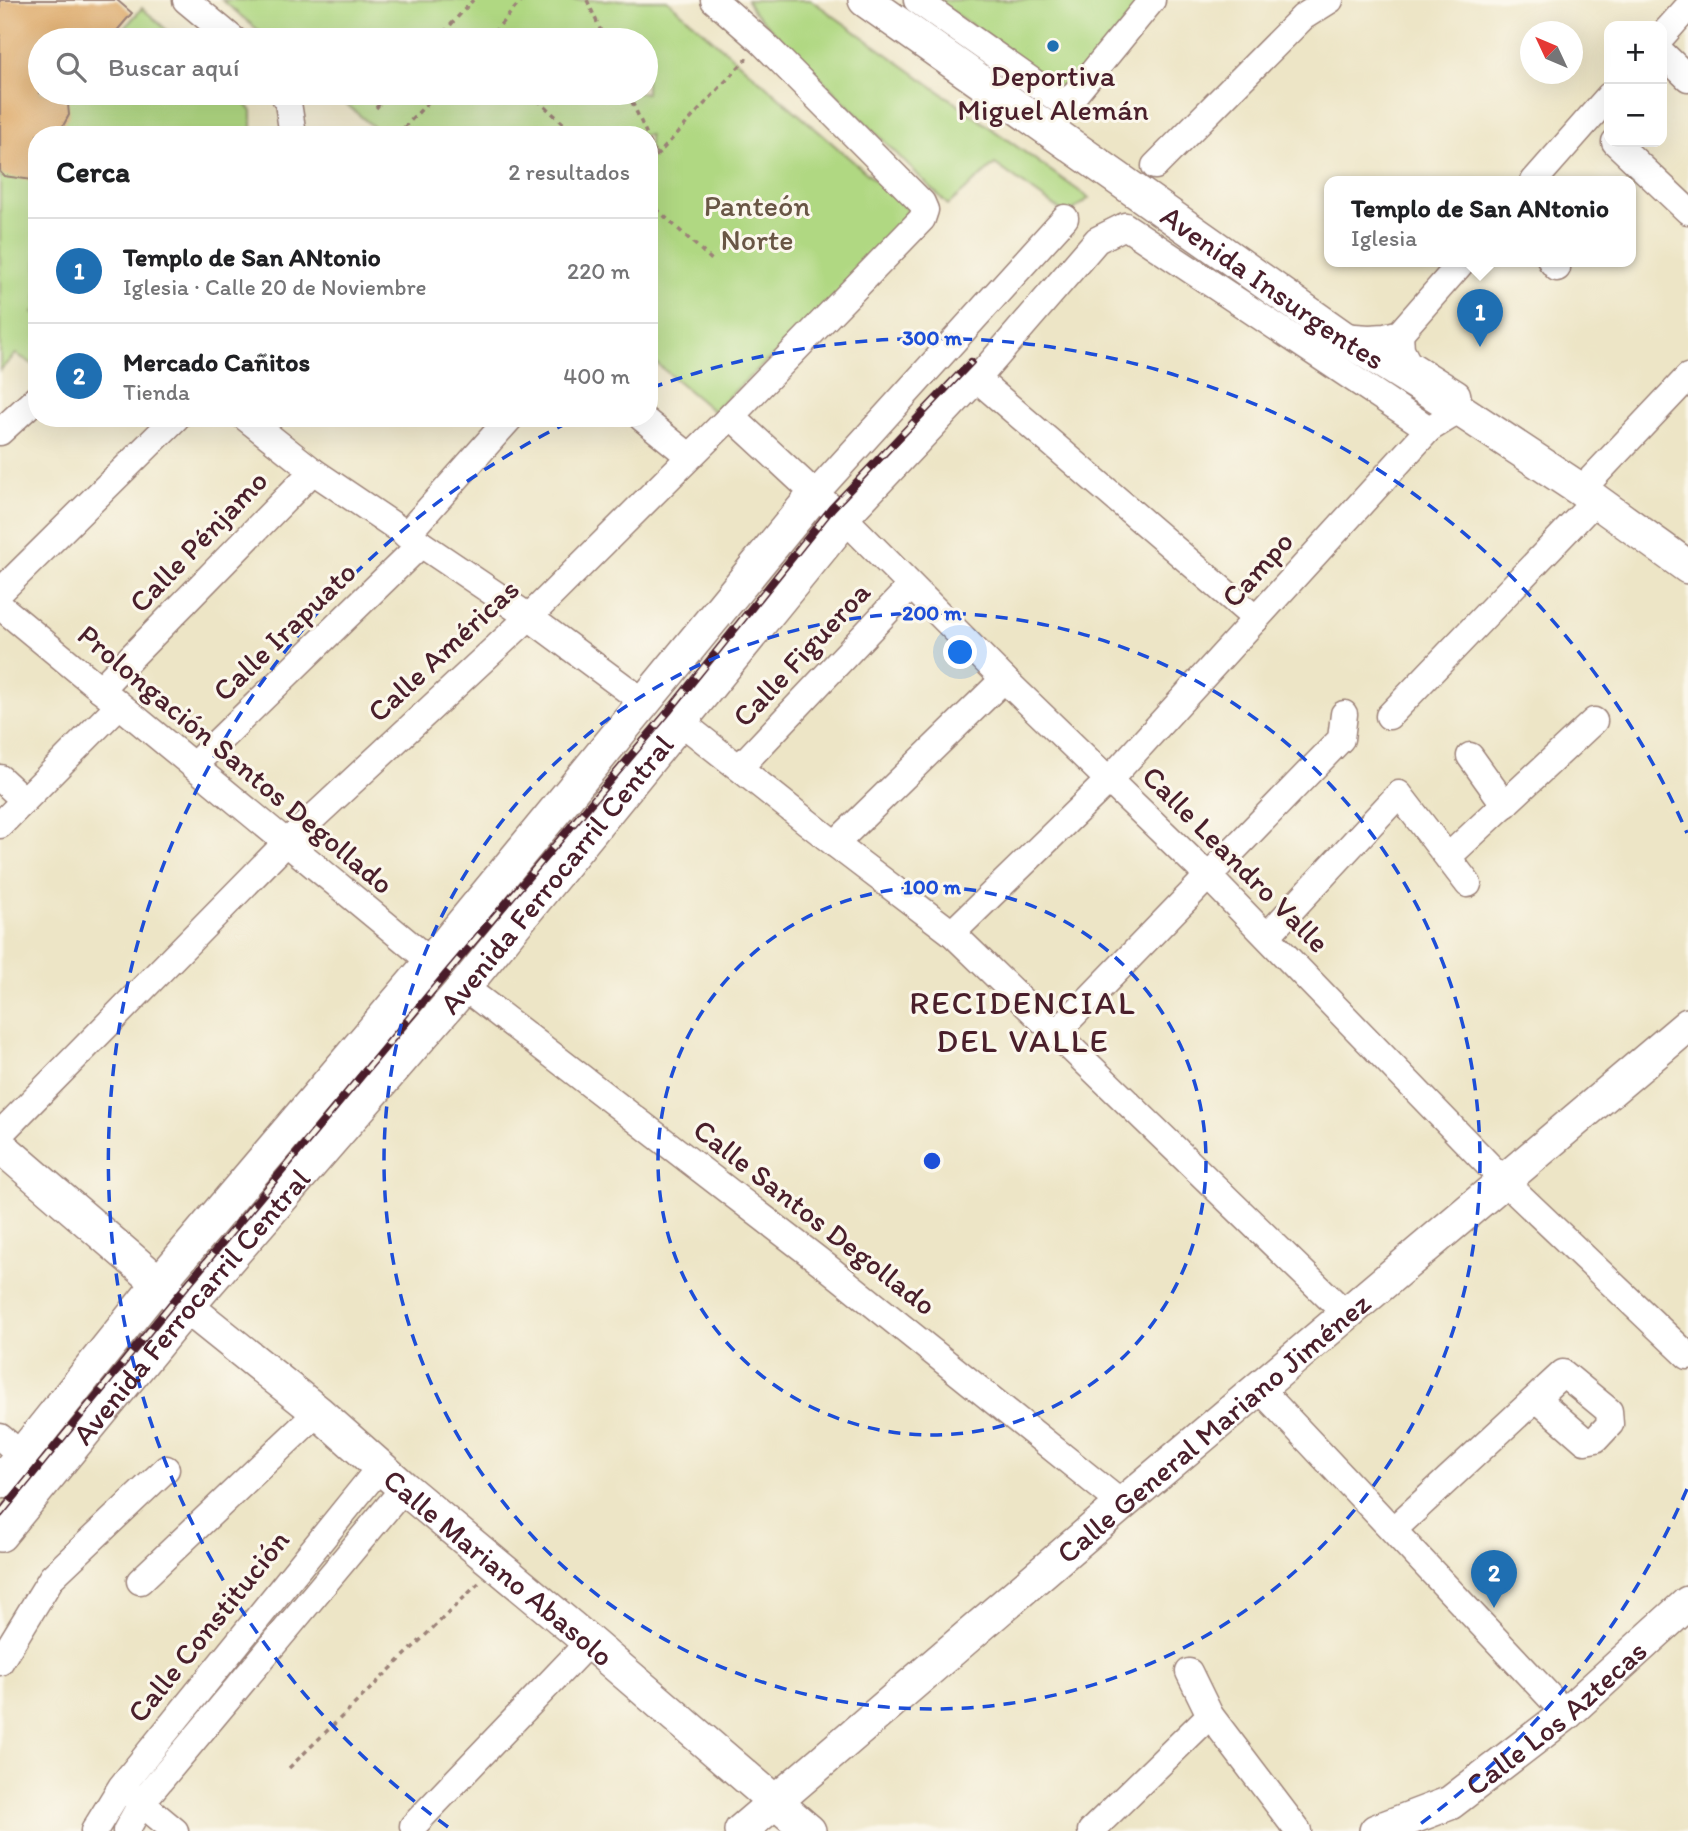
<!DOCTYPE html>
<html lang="es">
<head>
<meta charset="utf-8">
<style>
  :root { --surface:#fff; --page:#f6f6f6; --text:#202124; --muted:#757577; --line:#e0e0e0; --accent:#1f6fb2 }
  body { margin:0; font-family:Itim,sans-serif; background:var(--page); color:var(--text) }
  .controls { position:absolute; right:21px; top:21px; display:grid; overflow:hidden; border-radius:14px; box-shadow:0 7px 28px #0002 }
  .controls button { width:63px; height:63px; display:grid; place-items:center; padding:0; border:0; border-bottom:2px solid var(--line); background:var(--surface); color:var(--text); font:35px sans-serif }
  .compass { position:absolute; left:1520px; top:21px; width:63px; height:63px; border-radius:50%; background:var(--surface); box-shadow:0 7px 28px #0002; rotate:314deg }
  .you { position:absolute; left:961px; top:653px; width:24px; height:24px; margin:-18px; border:5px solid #fff; border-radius:50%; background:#1a73e8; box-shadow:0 0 0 10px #1a73e833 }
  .badge { display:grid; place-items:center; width:46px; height:46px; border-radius:50%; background:var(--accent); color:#fff; font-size:23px; font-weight:700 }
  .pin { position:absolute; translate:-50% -58px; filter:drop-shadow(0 2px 4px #0008) }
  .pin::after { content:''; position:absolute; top:37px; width:24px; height:21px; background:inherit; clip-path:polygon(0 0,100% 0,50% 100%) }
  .popup { position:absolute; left:1324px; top:176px; width:312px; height:91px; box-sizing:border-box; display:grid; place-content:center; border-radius:14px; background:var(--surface); filter:drop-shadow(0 2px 5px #0005); font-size:23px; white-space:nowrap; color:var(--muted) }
  .popup b { font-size:26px; color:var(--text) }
  .popup::after { content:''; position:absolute; left:50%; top:100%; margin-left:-14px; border:14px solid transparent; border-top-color:var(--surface) }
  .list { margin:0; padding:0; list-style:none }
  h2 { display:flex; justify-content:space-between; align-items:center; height:91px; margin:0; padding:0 28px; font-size:30px }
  h2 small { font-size:23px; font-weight:400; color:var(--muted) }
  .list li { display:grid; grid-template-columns:46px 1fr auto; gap:21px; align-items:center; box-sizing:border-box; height:105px; padding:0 28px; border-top:2px solid var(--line) }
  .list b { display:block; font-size:26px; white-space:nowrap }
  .list p { margin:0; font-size:23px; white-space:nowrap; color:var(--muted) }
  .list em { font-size:23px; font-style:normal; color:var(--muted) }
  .icon { flex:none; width:38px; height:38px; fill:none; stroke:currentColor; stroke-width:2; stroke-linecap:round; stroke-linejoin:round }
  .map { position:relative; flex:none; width:1688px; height:1831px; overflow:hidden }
  .search { position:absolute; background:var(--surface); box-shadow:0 7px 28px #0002; left:28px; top:28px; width:630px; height:77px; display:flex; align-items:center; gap:18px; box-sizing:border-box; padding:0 24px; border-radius:38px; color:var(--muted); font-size:26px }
  .panel { position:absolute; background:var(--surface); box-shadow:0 7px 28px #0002; left:28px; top:126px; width:630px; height:301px; border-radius:28px }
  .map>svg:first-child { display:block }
</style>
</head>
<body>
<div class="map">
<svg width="1688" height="1831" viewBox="0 0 1688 1831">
  <rect width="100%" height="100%" fill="#fbf7ec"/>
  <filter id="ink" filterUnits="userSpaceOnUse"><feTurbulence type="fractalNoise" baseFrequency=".0143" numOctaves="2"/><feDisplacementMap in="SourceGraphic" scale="14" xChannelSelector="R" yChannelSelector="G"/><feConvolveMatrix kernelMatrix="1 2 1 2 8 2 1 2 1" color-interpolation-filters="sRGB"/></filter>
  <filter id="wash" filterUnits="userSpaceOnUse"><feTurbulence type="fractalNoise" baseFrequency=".00686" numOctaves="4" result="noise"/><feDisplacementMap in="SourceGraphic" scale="28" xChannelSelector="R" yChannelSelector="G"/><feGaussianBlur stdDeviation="1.57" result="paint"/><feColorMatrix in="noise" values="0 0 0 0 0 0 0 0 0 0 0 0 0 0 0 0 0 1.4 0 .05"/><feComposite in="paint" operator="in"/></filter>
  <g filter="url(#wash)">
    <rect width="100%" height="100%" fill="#ede5c6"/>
    <!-- green -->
    <g fill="#b0d882" stroke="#7d7c56" stroke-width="2">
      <path d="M222,0H667L908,209L879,258L713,411L649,357V135H383L333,93H646V40H270Z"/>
      <path d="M747,0H811L1089,198L1067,215L995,164L948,205L753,11Z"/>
      <path d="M935,0H1143L1068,92Z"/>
      <path d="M142,8L178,40H114Z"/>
      <path d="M0,38L40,72V93H64L67,95L69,93H236L252,111V135H37V309L33,312L37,315V364L34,365L16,354L0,370Z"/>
    </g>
    <g id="blocks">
      <!-- building -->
      <path fill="#deaa6b" d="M0,0H117L132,13L109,40H40V93H67L69,115L58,135H37V162L32,180L4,176L0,172Z"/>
    </g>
  </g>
  <g filter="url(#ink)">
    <use href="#blocks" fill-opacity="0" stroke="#9c8278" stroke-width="2"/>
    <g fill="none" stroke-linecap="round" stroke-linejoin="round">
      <defs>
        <g id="minor">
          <path d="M186,0L234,40"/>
          <path d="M917,0L1066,105L1152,0"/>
          <path d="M1662,36L1688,7"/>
          <path d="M1662,53L1688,78"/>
          <path d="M283,93L288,103L293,135"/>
          <path d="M1615,142L1688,211"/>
          <path d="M1155,166L1303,17L1330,0"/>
          <path d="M1534,181L1609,96"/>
          <path d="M1551,261L1557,268"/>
          <path d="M1341,336L1369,338L1385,337L1400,333L1463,261"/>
          <path d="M977,379L1256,619"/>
          <path d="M731,416L815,494L845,519L1004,679L1209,877L1504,1181L1688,1356"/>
          <path d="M246,418L313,471L529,617L645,703"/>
          <path d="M642,418L689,456"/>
          <path d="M0,432L37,398"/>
          <path d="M1581,490L1688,377"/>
          <path d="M815,494L1065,218"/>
          <path d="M845,519L977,379L1097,240L1125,226L1429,429"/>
          <path d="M406,535L510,418"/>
          <path d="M0,592L176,418"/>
          <path d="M0,606L431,962"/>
          <path d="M100,689L313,471"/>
          <path d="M1389,716L1595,501"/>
          <path d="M681,722L835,844L952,933L1347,1315"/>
          <path d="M1470,756L1505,805"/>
          <path d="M194,765L421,544"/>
          <path d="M740,767L911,586"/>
          <path d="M0,778L24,800"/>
          <path d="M0,825L118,706"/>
          <path d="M835,844L1004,679"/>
          <path d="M1448,857L1594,721"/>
          <path d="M952,933L1109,780L1429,429L1460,410L1457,394L1408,363L1401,350L1400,333"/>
          <path d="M1267,936L1399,794L1468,884"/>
          <path d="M464,987L822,1263L1122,1504"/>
          <path d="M1055,1034L1341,739L1344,714"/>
          <path d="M0,1134L286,843L529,617L731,416L922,219L925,210L922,203L762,42L714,0"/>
          <path d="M1259,1388L1566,1714"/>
          <path d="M0,1437L22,1455"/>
          <path d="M1393,1530L1563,1373L1609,1411L1610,1424L1596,1439L1585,1441L1536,1398"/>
          <path d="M140,1581L318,1412"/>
          <path d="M0,1662L52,1577L166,1469"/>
          <path d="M1189,1672L1210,1715L1298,1831"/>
          <path d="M128,1792L175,1831"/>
          <path d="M413,1826L589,1642"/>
          <path d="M94,1831L121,1787L380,1467"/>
          <path d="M126,1831L142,1802L404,1488"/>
          <path d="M1091,1831L1210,1715"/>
        </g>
        <g id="major">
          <path id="s1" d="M865,0L1341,336L1460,410L1581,490L1688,567"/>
          <path id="s2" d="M0,1146L187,1307L318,1412L404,1488L589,1642L809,1831"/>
          <path d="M0,1482L160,1282L431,962L815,494"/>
          <path id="s3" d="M0,1535L187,1307L464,987L845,519"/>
          <path id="s4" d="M741,1831L1122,1504L1688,1025"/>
          <path id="s5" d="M1376,1831L1450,1803L1566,1714L1688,1603"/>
        </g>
      </defs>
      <!-- minor casing -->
      <use href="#minor" stroke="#9c8278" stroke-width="29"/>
      <!-- major casing -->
      <use href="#major" stroke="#9c8278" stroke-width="36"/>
      <!-- path -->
      <g stroke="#9c8278" stroke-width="3.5" stroke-dasharray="5 5" stroke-linecap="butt">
        <path d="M587,0L605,40"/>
        <path d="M437,40L473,0"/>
        <path d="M487,40L522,0"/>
        <path d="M530,93L576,135"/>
        <path d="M628,93L647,135"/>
        <path d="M376,108L389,93"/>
        <path d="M397,135L437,93"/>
        <path d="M649,140L657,156"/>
        <path d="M649,164L747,58"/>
        <path d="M649,202L714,262"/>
        <path d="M289,1768L480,1582"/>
      </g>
      <!-- minor -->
      <use href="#minor" stroke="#fff" stroke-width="26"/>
      <!-- major -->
      <use href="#major" stroke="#fff" stroke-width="33"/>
      <defs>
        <path id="rail" d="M0,1514L177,1297L447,973L668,712L832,508L971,362"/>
      </defs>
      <!-- rail casing -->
      <use href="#rail" stroke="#4a1f2b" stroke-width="8"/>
      <!-- rail -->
      <use href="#rail" stroke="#fbf7ec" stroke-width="5" stroke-dasharray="16" stroke-linecap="butt"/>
    </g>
  </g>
  <!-- distance rings -->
  <g fill="none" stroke="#1d4ed8" stroke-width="3.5" stroke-dasharray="12 9">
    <circle cx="932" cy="1161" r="274"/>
    <circle cx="932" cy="1161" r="548"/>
    <path d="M1687 1489A823 823 0 0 1 1416 1827M448 1827A823 823 0 0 1 571 421M651 388A823 823 0 0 1 1687 833"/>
  </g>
  <!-- markers -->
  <circle fill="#1f6fb2" stroke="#fbf7ec" stroke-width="2.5" cx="1053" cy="46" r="7"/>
  <g text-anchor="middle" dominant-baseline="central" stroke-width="6" stroke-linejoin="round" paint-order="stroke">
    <!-- poi labels -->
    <g font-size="30" fill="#4a1f2b" stroke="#fbf7ec">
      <text x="1053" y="75">Deportiva<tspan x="1053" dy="34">Miguel Alemán</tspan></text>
    </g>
    <!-- park labels -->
    <g font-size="30" fill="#695645" stroke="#fbf7ec">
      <text x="757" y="205">Panteón<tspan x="757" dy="34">Norte</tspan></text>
    </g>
    <!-- street labels -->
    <g font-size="30" fill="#4a1f2b" stroke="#fbf7ec">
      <text stroke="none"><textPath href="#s1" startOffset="499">Avenida Insurgentes</textPath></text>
      <text transform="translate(198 541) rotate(-46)">Calle Pénjamo</text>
      <text transform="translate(1257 569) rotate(-48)">Campo</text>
      <text transform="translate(284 631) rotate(-44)">Calle Irapuato</text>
      <text transform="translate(443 650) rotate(-43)">Calle Américas</text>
      <text transform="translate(801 654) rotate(-47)">Calle Figueroa</text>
      <text transform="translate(236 759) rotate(40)">Prolongación Santos Degollado</text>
      <text transform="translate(1236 859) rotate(45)">Calle Leandro Valle</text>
      <text stroke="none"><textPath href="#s3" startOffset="864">Avenida Ferrocarril Central</textPath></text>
      <text transform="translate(815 1217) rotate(38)">Calle Santos Degollado</text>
      <text stroke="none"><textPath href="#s3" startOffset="298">Avenida Ferrocarril Central</textPath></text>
      <text stroke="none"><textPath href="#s4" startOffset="621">Calle General Mariano Jiménez</textPath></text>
      <text stroke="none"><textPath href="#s2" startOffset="653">Calle Mariano Abasolo</textPath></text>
      <text transform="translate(208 1626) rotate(-51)">Calle Constitución</text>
      <text stroke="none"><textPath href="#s5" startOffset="215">Calle Los Aztecas</textPath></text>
    </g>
    <!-- quarter labels -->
    <g font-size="33" letter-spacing="2" fill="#4a1f2b" stroke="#fbf7ec">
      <text x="1023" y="1002">RECIDENCIAL<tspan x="1023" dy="38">DEL VALLE</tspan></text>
    </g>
  </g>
  <circle cx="932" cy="1161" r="10" fill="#1d4ed8" stroke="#fbf7ec" stroke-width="3.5"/>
  <g font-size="21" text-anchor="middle" font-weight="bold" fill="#1d4ed8" stroke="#fbf7ec" stroke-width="6" stroke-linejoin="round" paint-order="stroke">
    <text x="932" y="345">300 m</text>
    <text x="932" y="620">200 m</text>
    <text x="932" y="894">100 m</text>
  </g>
</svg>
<div class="controls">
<button>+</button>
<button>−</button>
</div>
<svg class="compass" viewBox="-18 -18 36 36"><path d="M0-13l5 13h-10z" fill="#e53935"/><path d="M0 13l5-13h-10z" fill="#757577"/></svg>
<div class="you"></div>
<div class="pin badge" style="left:1480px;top:347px">1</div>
<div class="popup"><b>Templo de San ANtonio</b>Iglesia</div>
<div class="pin badge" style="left:1494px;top:1608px">2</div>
<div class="search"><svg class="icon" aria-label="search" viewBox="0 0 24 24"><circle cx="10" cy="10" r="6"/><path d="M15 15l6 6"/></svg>Buscar aquí</div>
<section class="panel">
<h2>Cerca<small>2 resultados</small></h2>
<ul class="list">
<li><span class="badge">1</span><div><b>Templo de San ANtonio</b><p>Iglesia · Calle 20 de Noviembre</p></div><em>220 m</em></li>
<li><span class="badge">2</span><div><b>Mercado Cañitos</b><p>Tienda</p></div><em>400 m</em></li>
</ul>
</section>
</div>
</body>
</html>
